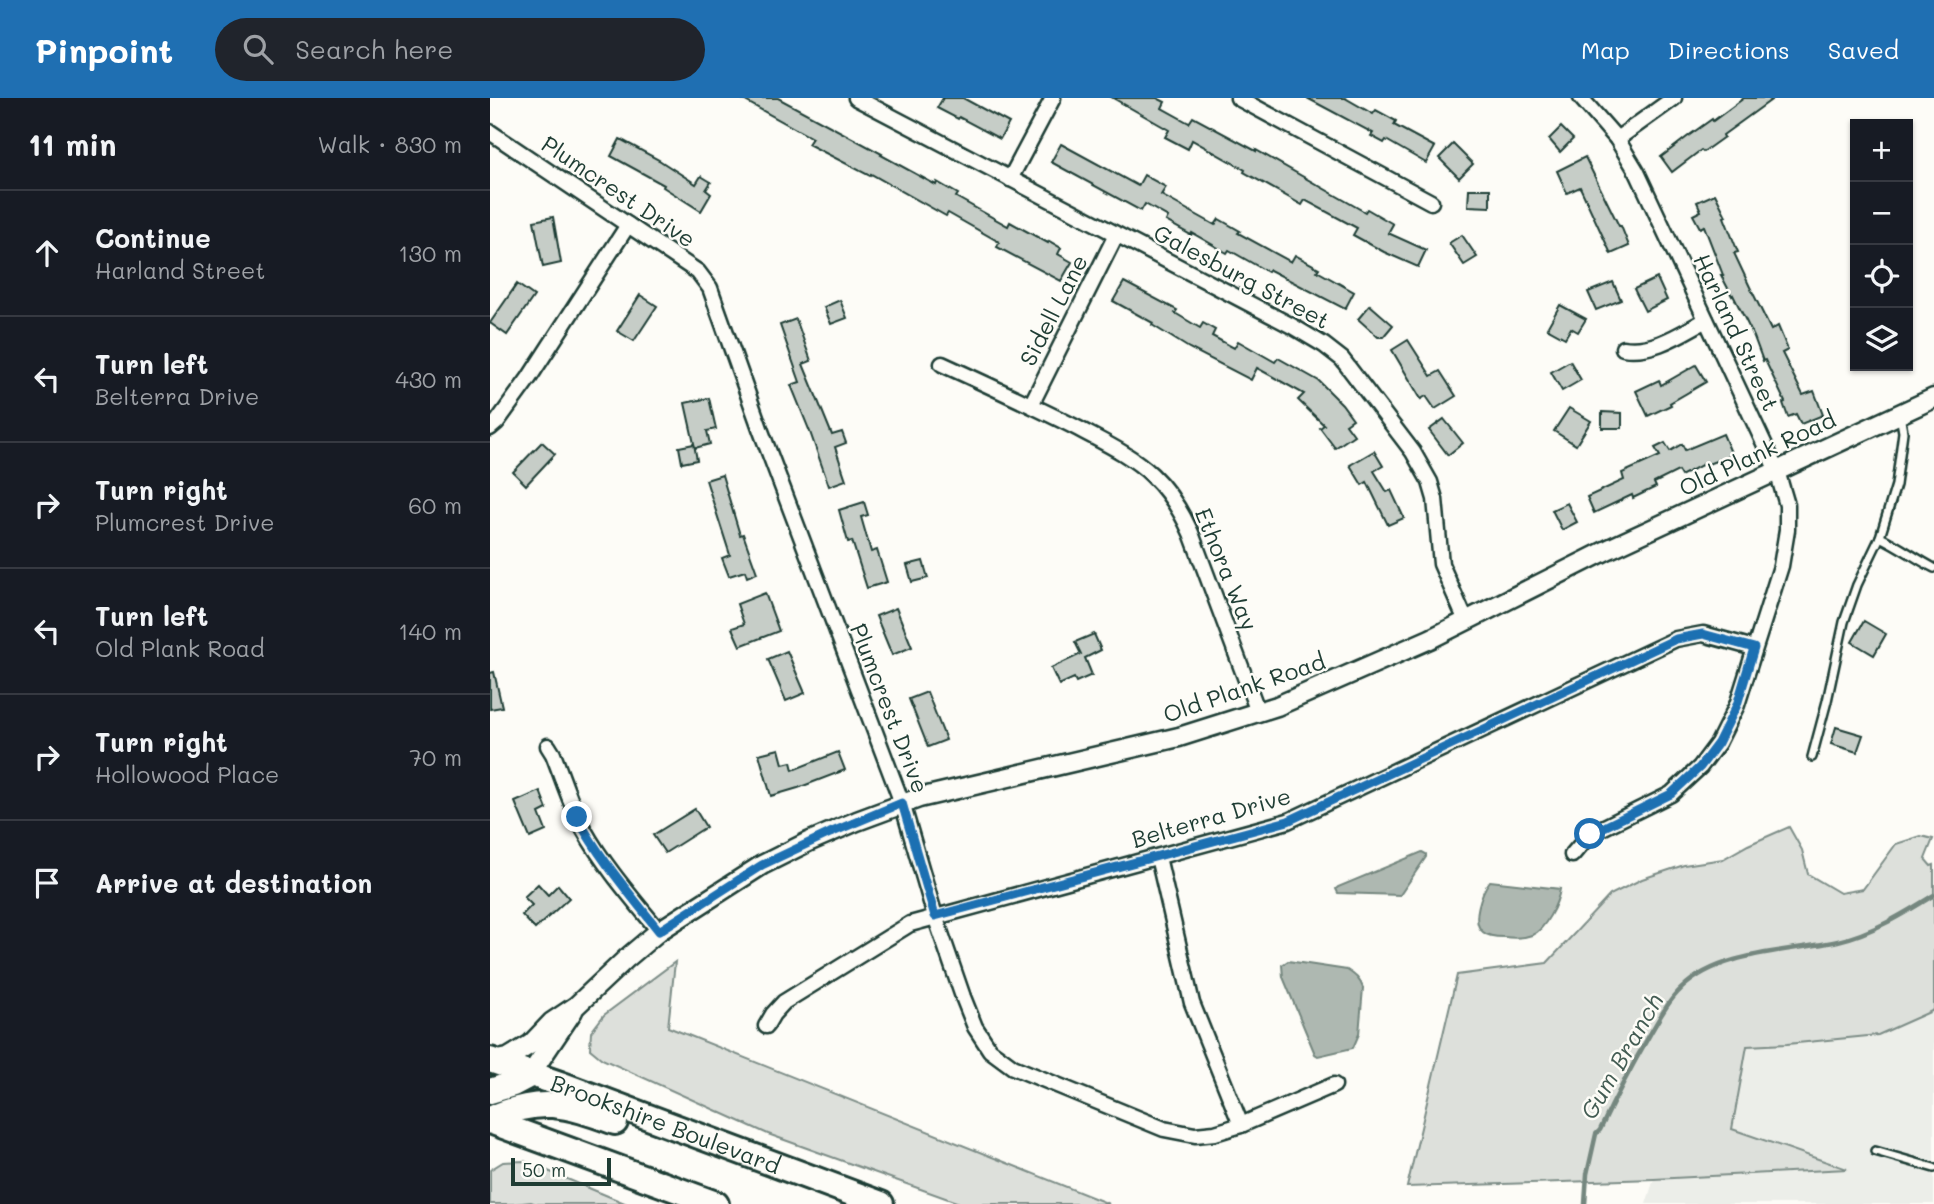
<!DOCTYPE html>
<html lang="en">
<head>
<meta charset="utf-8">
<style>
  :root { --surface:#171b24; --page:#20242c; --text:#f1f3f6; --muted:#9ea1a6; --line:#363941; --accent:#1f6fb2 }
  body { margin:0; font-family:Mali,sans-serif; background:var(--page); color:var(--text) }
  .controls { position:absolute; right:21px; top:21px; display:grid; overflow:hidden; border-radius:0px; box-shadow:0 2px 5px #0004 }
  .controls button { width:63px; height:63px; display:grid; place-items:center; padding:0; border:0; border-bottom:2px solid var(--line); background:var(--surface); color:var(--text); font:35px sans-serif }
  .scale { position:absolute; left:21px; bottom:18px; width:100px; box-sizing:border-box; padding-left:7px; border:4px solid #1f3d34; border-top:0; font-size:19px; line-height:24px; white-space:nowrap; color:#1f3d34; -webkit-text-stroke:5px #fdfcf7; paint-order:stroke }
  .stop { position:absolute; width:21px; height:21px; margin:-16px; border:5px solid #1f6fb2; border-radius:50%; background:#fff }
  .stop.end { background:#1f6fb2; border-color:#fff; box-shadow:0 2px 7px #0008 }
  .list { margin:0; padding:0; list-style:none }
  h2 { display:flex; justify-content:space-between; align-items:center; height:91px; margin:0; padding:0 28px; font-size:30px }
  h2 small { font-size:23px; font-weight:400; color:var(--muted) }
  .list li { display:grid; grid-template-columns:46px 1fr auto; gap:21px; align-items:center; box-sizing:border-box; height:126px; padding:0 28px; border-top:2px solid var(--line) }
  .list b { display:block; font-size:26px; white-space:nowrap }
  .list p { margin:0; font-size:23px; white-space:nowrap; color:var(--muted) }
  .list em { font-size:23px; font-style:normal; color:var(--muted) }
  .icon { flex:none; width:38px; height:38px; fill:none; stroke:currentColor; stroke-width:2; stroke-linecap:round; stroke-linejoin:round }
  .map { position:relative; flex:none; width:1444px; height:1106px; overflow:hidden }
  header { display:flex; align-items:center; gap:42px; box-sizing:border-box; height:98px; padding:0 35px; background:var(--accent); color:#fff }
  header strong { font-size:33px }
  nav { display:flex; gap:38px; margin-inline-start:auto; font-size:24px }
  .search { width:490px; height:63px; background:var(--page); display:flex; align-items:center; gap:18px; box-sizing:border-box; padding:0 24px; border-radius:38px; color:var(--muted); font-size:26px }
  main { display:flex }
  aside { flex:1; background:var(--surface) }
  .map>svg:first-child { display:block }
</style>
</head>
<body>
<header>
<strong>Pinpoint</strong>
<div class="search"><svg class="icon" aria-label="search" viewBox="0 0 24 24"><circle cx="10" cy="10" r="6"/><path d="M15 15l6 6"/></svg>Search here</div>
<nav><a>Map</a><a>Directions</a><a>Saved</a></nav>
</header>
<main>
<aside>
<h2>11 min<small>Walk · 830 m</small></h2>
<ul class="list">
<li><svg class="icon" aria-label="ahead" viewBox="0 0 24 24"><path d="M12 20V5M6 11l6-6 6 6"/></svg><div><b>Continue</b><p>Harland Street</p></div><em>130 m</em></li>
<li><svg class="icon" aria-label="left" viewBox="0 0 24 24"><path d="M17 20v-9H6M10 6l-5 5 5 5"/></svg><div><b>Turn left</b><p>Belterra Drive</p></div><em>430 m</em></li>
<li><svg class="icon" aria-label="right" viewBox="0 0 24 24"><path d="M7 20v-9h11M14 6l5 5-5 5"/></svg><div><b>Turn right</b><p>Plumcrest Drive</p></div><em>60 m</em></li>
<li><svg class="icon" aria-label="left" viewBox="0 0 24 24"><path d="M17 20v-9H6M10 6l-5 5 5 5"/></svg><div><b>Turn left</b><p>Old Plank Road</p></div><em>140 m</em></li>
<li><svg class="icon" aria-label="right" viewBox="0 0 24 24"><path d="M7 20v-9h11M14 6l5 5-5 5"/></svg><div><b>Turn right</b><p>Hollowood Place</p></div><em>70 m</em></li>
<li><svg class="icon" aria-label="arrive" viewBox="0 0 24 24"><path d="M6 21V4h12l-3 4 3 4H6"/></svg><div><b>Arrive at destination</b></div></li>
</ul>
</aside>
<div class="map">
<svg width="1444" height="1106" viewBox="0 0 1444 1106">
  <rect width="100%" height="100%" fill="#fdfcf7"/>
  <filter id="ink" filterUnits="userSpaceOnUse"><feTurbulence type="fractalNoise" baseFrequency=".0143" numOctaves="2"/><feDisplacementMap in="SourceGraphic" scale="14" xChannelSelector="R" yChannelSelector="G"/><feConvolveMatrix kernelMatrix="1 2 1 2 8 2 1 2 1" color-interpolation-filters="sRGB"/></filter>
  <g filter="url(#ink)">
    <!-- built -->
    <path fill="#eceee9" d="M1444,775V1106H1156L1228,880Z"/>
    <!-- green -->
    <g fill="#dde0db" stroke="#7e8e88" stroke-width="2">
      <path d="M1299,729L1312,752L1318,776L1350,795L1373,791L1406,746L1431,738L1443,741L1435,761L1441,768L1444,767V912L1388,937L1297,946L1257,948L1242,1031L1357,1071L1164,1081L917,1089L967,877L1057,865L1120,797L1152,781L1194,767L1233,761L1258,747Z"/>
      <path d="M185,864L178,929L619,1106H472L278,1036L112,961L100,951L101,934L114,917Z"/>
      <path d="M34,1063L137,1106H46L41,1104L23,1106H0V1072L13,1064Z"/>
    </g>
    <!-- water -->
    <g fill="#aeb8b1" stroke="#75877f" stroke-width="2">
      <path d="M932,754L936,756V759L910,797L848,795L846,791L848,789Z"/>
      <path d="M1000,783L1070,791C1068,805 1055,832 1042,837C1034,840 1022,840 1014,839C1008,839 998,839 993,834C980,824 992,793 1000,783Z"/>
      <path d="M798,863L857,872C865,877 870,881 873,890L869,936L863,950L828,958L825,956L793,879L792,867Z"/>
    </g>
    <g fill="none" stroke-linecap="round" stroke-linejoin="round">
      <!-- stream -->
      <path stroke="#75877f" stroke-width="4.5" d="M1095,1106L1097,1076L1106,1036L1110,1032C1125,1000 1141,969 1159,938C1169,921 1178,903 1192,890C1230,853 1299,854 1348,843C1383,835 1415,815 1444,797"/>
    </g>
    <!-- building -->
    <g fill="#c6cdc7" stroke="#1f3d34" stroke-width="2">
      <path d="M250,0H288L392,56L391,57L446,87L447,84L468,96L466,99L518,128L520,124L558,145L559,143L571,150L568,156L582,164L571,183L507,149L509,144L458,115L456,118L381,76L380,78L318,46L322,40Z"/>
      <path d="M453,0H473L519,25L510,41L469,19L468,21L447,10Z"/>
      <path d="M623,0H667L675,4L672,10L699,25L703,19L766,53V52L875,114L877,111L903,126L898,135L936,152L928,169L894,154L863,137L867,130L815,102L812,107L754,74L755,72L702,42L698,51L675,39L679,32Z"/>
      <path d="M817,0H855L883,16L886,12L906,23L904,27L945,49L936,65L896,42L894,45L881,38L883,35Z"/>
      <path d="M1254,0H1284L1233,37L1234,39L1213,54L1211,52L1182,74L1171,59L1201,36L1222,21L1223,23Z"/>
      <path d="M1071,29L1083,41L1070,54L1059,41Z"/>
      <path d="M130,41L169,62L206,86L211,78L221,84L216,92L221,96L211,113L173,89L174,87L121,58Z"/>
      <path d="M571,46L648,88L654,77L676,89L671,97L725,127L729,121L750,133L748,135L801,164L805,157L829,170L827,173L864,194L855,211L780,172L778,174L739,152L737,155L702,135L701,137L676,123L678,119L655,106L651,113L561,64Z"/>
      <path d="M963,46L983,66L969,80L949,60Z"/>
      <path d="M1095,59L1129,128H1131L1139,148L1121,156L1090,89L1077,95L1067,73Z"/>
      <path d="M979,91H1000V109L978,108Z"/>
      <path d="M1225,96L1236,118L1234,119L1248,154L1244,155L1260,189L1281,232L1288,228L1298,252L1292,255L1313,297L1324,293L1333,317L1311,326L1306,316L1298,319L1293,305L1295,304L1275,262L1273,263L1264,239L1243,197L1242,198L1231,177H1233L1214,128L1210,130L1203,117L1211,113L1207,104Z"/>
      <path d="M63,119L71,165L53,169L44,123Z"/>
      <path d="M972,137L987,159L974,167L959,145Z"/>
      <path d="M1167,180L1177,202L1155,213L1144,191Z"/>
      <path d="M634,184L687,212L685,215L710,230L713,225L725,232L722,238L744,250L748,243L785,264L788,260L829,283L852,306L863,321L856,326L864,337L845,350L830,330L834,327L808,302L814,296L767,270L761,282L699,250L662,227L663,225L623,203Z"/>
      <path d="M1123,184L1131,202L1106,212L1098,194Z"/>
      <path d="M27,186L44,198L17,237L0,225Z"/>
      <path d="M150,197L167,208L144,243L127,233Z"/>
      <path d="M350,202L357,220L341,226L334,209Z"/>
      <path d="M880,207L903,227L893,239H888L868,221Z"/>
      <path d="M1070,207L1096,221L1088,234L1081,230L1075,240L1057,230Z"/>
      <path d="M306,221L321,263L313,266L342,337L352,334L356,345L345,349L356,382L339,388L320,334L301,287L310,284L290,227Z"/>
      <path d="M918,242L941,278L950,273L966,298L945,311L936,298L931,301L902,252Z"/>
      <path d="M1080,263L1091,282L1072,293L1061,274Z"/>
      <path d="M1206,267L1216,284L1180,305L1181,307L1158,318L1146,293L1169,282L1171,287Z"/>
      <path d="M219,300L226,331L217,333L220,346L205,350L195,305Z"/>
      <path d="M1079,310L1101,323L1086,347L1064,333Z"/>
      <path d="M1112,314L1132,315V330H1112Z"/>
      <path d="M954,321L973,345L958,357L939,332Z"/>
      <path d="M1233,336L1242,357L1218,366L1217,364L1191,378L1188,373L1164,385L1166,389L1143,400L1142,397L1104,415L1097,399L1134,382L1132,375L1170,358L1165,350L1175,345L1180,353L1192,346L1195,352Z"/>
      <path d="M52,344L65,356L36,387L23,374Z"/>
      <path d="M204,346L207,362L192,365L189,349Z"/>
      <path d="M884,353L893,368L884,373L897,394L901,392L914,420L898,427L877,384L872,387L860,367Z"/>
      <path d="M232,377L250,437L253,436L267,475L257,479L255,473L239,478L232,460L240,457L216,382Z"/>
      <path d="M374,404L378,417L371,419L381,454L387,452L397,484L377,490L362,443L358,444L349,412Z"/>
      <path d="M1077,405L1087,424L1072,432L1062,412Z"/>
      <path d="M433,463L438,480L422,484L417,467Z"/>
      <path d="M275,495L289,533L250,548L242,530L254,526L247,506Z"/>
      <path d="M406,510L422,549L402,557L386,518Z"/>
      <path d="M1374,523L1396,536L1384,557L1362,544Z"/>
      <path d="M604,536L611,552L595,560L602,577L586,584L584,580L569,587L561,570L591,556L585,544Z"/>
      <path d="M297,553L315,595L296,603L278,561Z"/>
      <path d="M4,574L12,609L0,611V575Z"/>
      <path d="M437,594L456,642L438,649L419,601Z"/>
      <path d="M1346,629L1373,637L1367,654L1341,646Z"/>
      <path d="M289,651L293,666L301,664L303,672L348,654L355,672L308,690L281,698L269,656Z"/>
      <path d="M50,693L57,711L49,715L56,733L40,740L25,704Z"/>
      <path d="M205,711L216,729L175,755L163,737Z"/>
      <path d="M48,786L58,797L68,787L79,800L45,831L32,817L42,807L34,799Z"/>
    </g>
    <g fill="none" stroke-linecap="round" stroke-linejoin="round">
      <defs>
        <g id="service">
          <path d="M1390,439C1409,448 1425,460 1444,470"/>
          <path d="M1322,659L1337,603L1354,524L1367,487L1390,439L1406,387L1413,334L1410,317"/>
          <path d="M1385,1053L1444,1070"/>
        </g>
        <g id="minor">
          <path d="M366,0L802,228L834,247L852,261L923,354L940,384L945,401L951,466L976,523"/>
          <path d="M748,0L941,104"/>
          <path d="M0,34L208,174L220,190L271,333L412,705L445,818L473,899L485,929L500,952L523,969L674,1031L705,1037L725,1035L751,1027L844,987"/>
          <path d="M1127,41L1184,0"/>
          <path d="M520,81L563,0"/>
          <path d="M1133,250C1163,255 1190,236 1216,222"/>
          <path d="M452,266C498,287 544,308 589,331C615,345 641,357 662,377C680,394 691,413 701,435L768,614"/>
          <path d="M541,307L626,137"/>
          <path d="M0,330L7,324L39,280L138,127"/>
          <path d="M58,648L63,656C73,681 81,708 94,732C114,768 143,801 169,833"/>
          <path d="M1082,757L1100,736L1181,696L1210,669L1228,645L1247,607L1291,468L1297,432V407L1287,373L1147,74L1127,41L1091,0"/>
          <path d="M668,759L702,905L751,1027"/>
          <path d="M276,928L283,916L294,904L420,826L798,723L1186,541L1213,536L1264,550"/>
        </g>
        <g id="tertiary">
          <path d="M2,963L18,960L41,946L62,924L86,908L137,860L169,833L272,767L318,744L367,723L429,700L689,639L787,608L940,541L1119,451L1444,300"/>
          <path d="M40,977L83,913"/>
        </g>
        <g id="trunk">
          <path id="s1" d="M0,962L70,986L391,1106"/>
          <path d="M0,993L23,986L40,977"/>
          <path d="M0,1021C49,998 76,1006 125,1024"/>
          <path d="M0,1023L226,1106"/>
        </g>
      </defs>
      <!-- service casing -->
      <use href="#service" stroke="#1f3d34" stroke-width="12"/>
      <!-- minor casing -->
      <use href="#minor" stroke="#1f3d34" stroke-width="19"/>
      <!-- tertiary casing -->
      <use href="#tertiary" stroke="#1f3d34" stroke-width="23"/>
      <!-- trunk casing -->
      <use href="#trunk" stroke="#1f3d34" stroke-width="30"/>
      <!-- service -->
      <use href="#service" stroke="#fdfcf7" stroke-width="7"/>
      <!-- minor -->
      <use href="#minor" stroke="#fdfcf7" stroke-width="14"/>
      <!-- tertiary -->
      <use href="#tertiary" stroke="#fdfcf7" stroke-width="18"/>
      <!-- trunk -->
      <use href="#trunk" stroke="#fdfcf7" stroke-width="24"/>
    </g>
  </g>
  <g fill="none" stroke-linecap="round" stroke-linejoin="round" filter="url(#ink)">
    <!-- route -->
    <path stroke="#1f6fb2" stroke-width="9" d="M87,719C109,760 140,796 169,833L272,767L340,735L412,705L445,818L798,723L1186,541L1213,536L1264,550L1247,607L1228,645L1210,669L1181,696L1100,736"/>
  </g>
  <g text-anchor="middle" dominant-baseline="central" stroke-width="5" stroke-linejoin="round" paint-order="stroke">
    <!-- street labels -->
    <g font-size="23" fill="#1f3d34" stroke="#fdfcf7">
      <text transform="translate(129 93) rotate(34)">Plumcrest Drive</text>
      <text transform="translate(752 178) rotate(28)">Galesburg Street</text>
      <text transform="translate(563 212) rotate(-63)">Sidell Lane</text>
      <text transform="translate(1247 234) rotate(65)">Harland Street</text>
      <text transform="translate(1267 355) rotate(-25)">Old Plank Road</text>
      <text transform="translate(737 471) rotate(68)">Ethora Way</text>
      <text transform="translate(754 589) rotate(-19)">Old Plank Road</text>
      <text transform="translate(400 610) rotate(69)">Plumcrest Drive</text>
      <text transform="translate(721 719) rotate(-16)">Belterra Drive</text>
      <text stroke="none"><textPath href="#s1" startOffset="187">Brookshire Boulevard</textPath></text>
    </g>
    <!-- water labels -->
    <g font-size="24" font-style="italic" fill="#435c53" stroke="#fdfcf7">
      <text transform="translate(1131 958) rotate(-60)">Gum Branch</text>
    </g>
  </g>
</svg>
<div class="controls">
<button>+</button>
<button>−</button>
<button><svg class="icon" aria-label="locate" viewBox="0 0 24 24"><circle cx="12" cy="12" r="6"/><path d="M12 2v4M12 18v4M2 12h4M18 12h4"/></svg></button>
<button><svg class="icon" aria-label="layers" viewBox="0 0 24 24"><path d="M12 4l9 5-9 5-9-5zM3 14l9 5 9-5"/></svg></button>
</div>
<div class="scale">50 m</div>
<div class="stop" style="left:1100px;top:736px"></div>
<div class="stop end" style="left:87px;top:719px"></div>
</div>
</main>
</body>
</html>
